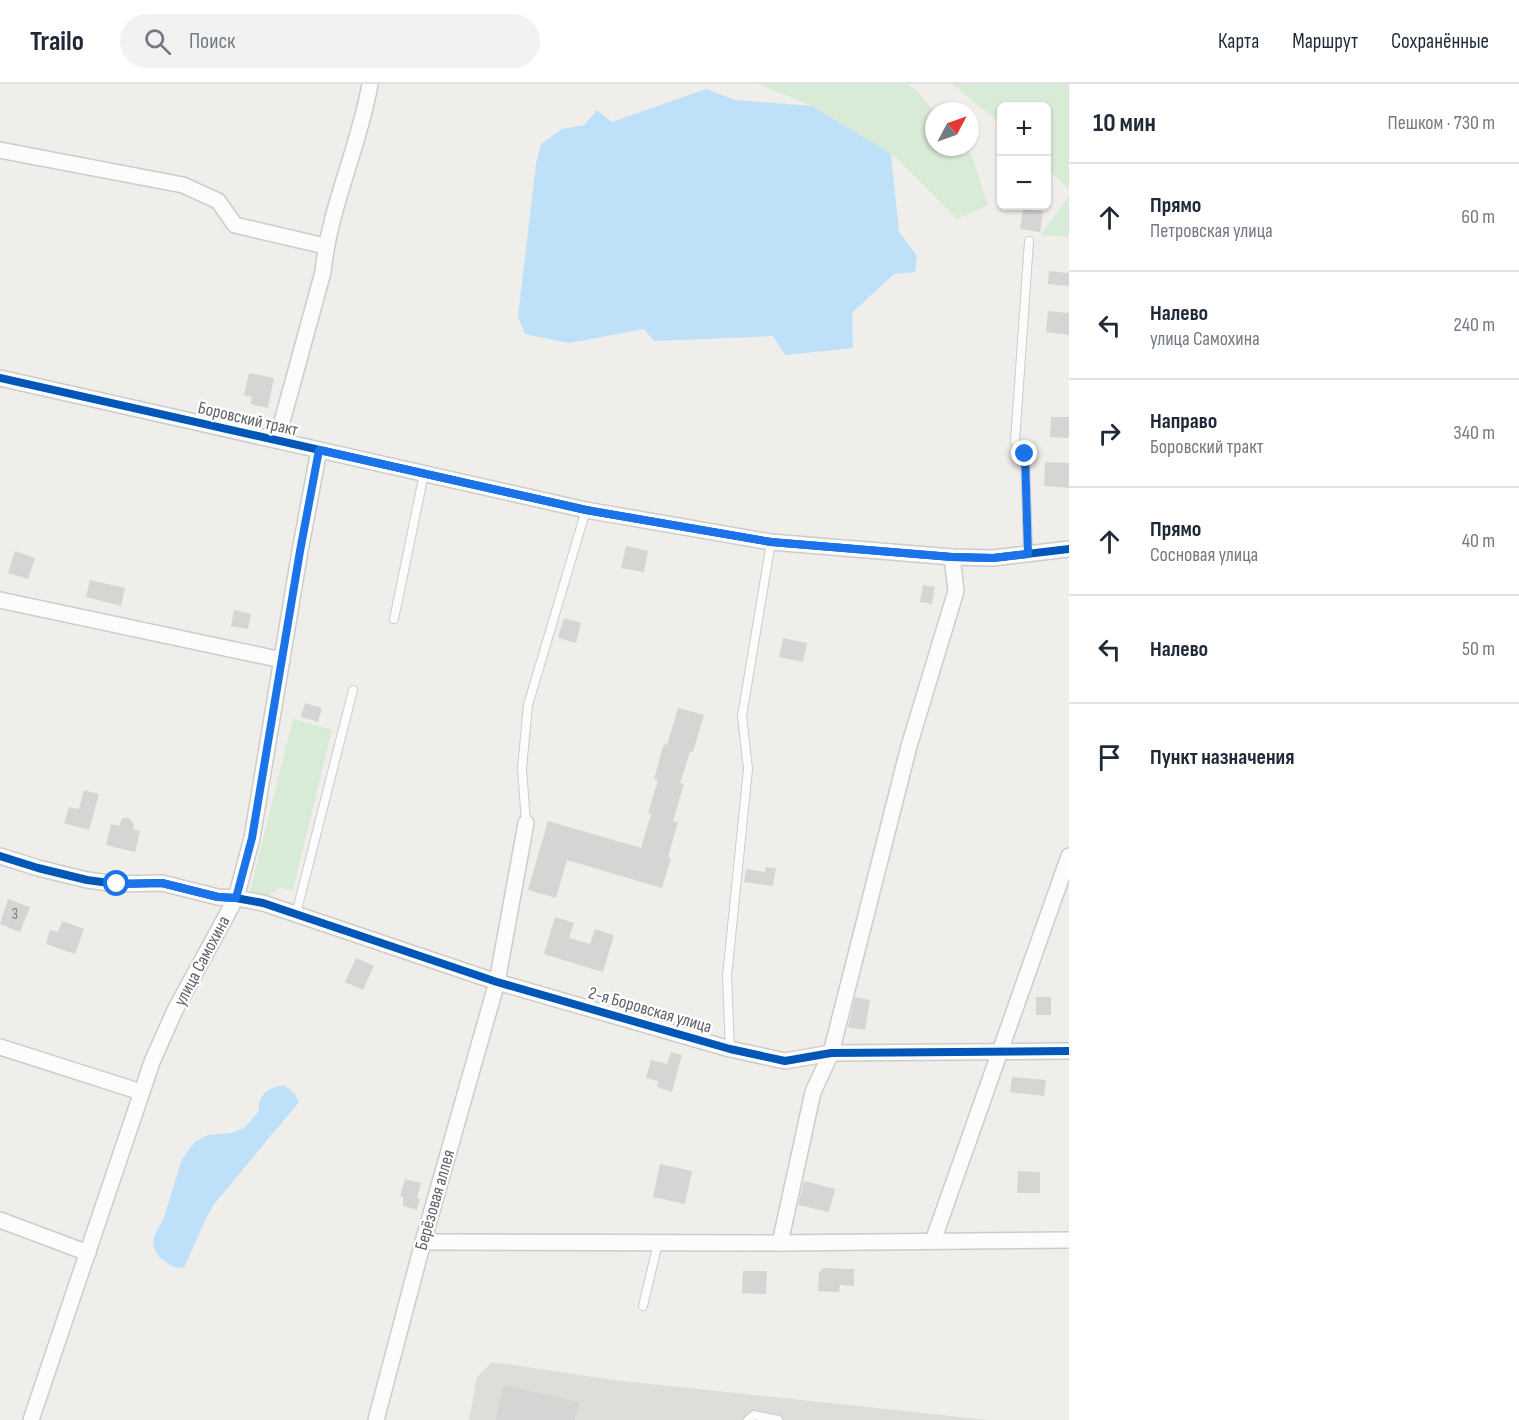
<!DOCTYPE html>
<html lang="ru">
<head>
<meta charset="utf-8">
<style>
  :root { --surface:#fff; --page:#f2f2f3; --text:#1f2937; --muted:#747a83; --line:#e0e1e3 }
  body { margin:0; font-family:"Sofia Sans Condensed",sans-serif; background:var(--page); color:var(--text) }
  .controls { position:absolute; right:18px; top:18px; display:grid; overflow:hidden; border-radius:9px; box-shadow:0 2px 4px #0004 }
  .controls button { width:54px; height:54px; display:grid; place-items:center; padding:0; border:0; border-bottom:2px solid var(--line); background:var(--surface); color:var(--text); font:30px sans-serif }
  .compass { position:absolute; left:925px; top:18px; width:54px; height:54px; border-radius:50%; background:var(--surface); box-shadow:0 2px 4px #0004; rotate:49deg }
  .stop { position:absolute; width:18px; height:18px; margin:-14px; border:4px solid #1a73e8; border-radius:50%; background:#fff }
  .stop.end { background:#1a73e8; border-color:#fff; box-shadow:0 2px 6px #0008 }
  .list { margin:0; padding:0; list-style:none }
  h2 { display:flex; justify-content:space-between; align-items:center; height:78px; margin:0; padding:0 24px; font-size:26px }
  h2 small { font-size:20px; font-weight:400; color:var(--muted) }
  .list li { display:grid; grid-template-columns:39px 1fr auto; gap:18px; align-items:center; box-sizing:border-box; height:108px; padding:0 24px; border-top:2px solid var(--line) }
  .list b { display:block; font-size:22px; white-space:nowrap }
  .list p { margin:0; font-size:20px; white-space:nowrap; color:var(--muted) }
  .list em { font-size:20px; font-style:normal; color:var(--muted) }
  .icon { flex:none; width:33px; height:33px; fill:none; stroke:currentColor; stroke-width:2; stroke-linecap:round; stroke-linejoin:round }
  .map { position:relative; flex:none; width:1069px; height:1336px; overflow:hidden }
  header { display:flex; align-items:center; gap:36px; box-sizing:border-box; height:84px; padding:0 30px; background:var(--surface); border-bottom:2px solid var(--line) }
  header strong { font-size:28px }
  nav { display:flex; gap:33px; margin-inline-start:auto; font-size:21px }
  .search { width:420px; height:54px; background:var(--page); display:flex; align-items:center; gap:15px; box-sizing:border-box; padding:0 21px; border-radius:33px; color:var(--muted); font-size:22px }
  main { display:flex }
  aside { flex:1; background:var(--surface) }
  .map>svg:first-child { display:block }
</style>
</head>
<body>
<header>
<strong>Trailo</strong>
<div class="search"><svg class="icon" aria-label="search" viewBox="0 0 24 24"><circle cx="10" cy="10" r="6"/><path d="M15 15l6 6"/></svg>Поиск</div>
<nav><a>Карта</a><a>Маршрут</a><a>Сохранённые</a></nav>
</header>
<main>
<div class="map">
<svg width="1069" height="1336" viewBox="0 0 1069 1336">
  <rect width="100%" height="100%" fill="#efeeea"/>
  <!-- industrial -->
  <path fill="#dfddda" d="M492,1278L614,1296L989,1336H469L477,1293Z"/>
  <!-- green -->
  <g fill="#d8ebd6">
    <path d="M758,0H907L917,7L934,27V63H965L971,69L988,121L957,135L897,74L812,22Z"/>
    <path d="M952,0H1069V106L1047,84L1046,22H1002L1001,40Z"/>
    <path d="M1069,112V153L1041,151Z"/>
    <path d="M293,635L332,646L293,806L279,804L266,814L250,807Z"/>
  </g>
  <!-- water -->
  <g fill="#bfe0f9">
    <path d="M706,5L735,16L812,22L891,70L899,148L917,172L915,188L894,190L852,229L853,264L785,271L773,252L654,257L644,245L569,259L525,250L518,233L536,80L541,60L562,45L584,41L597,26L612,38Z"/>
    <path d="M284,1001L294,1009L299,1018L215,1119L206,1134L184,1184L173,1183L160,1174L153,1162L154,1152L163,1136L182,1075L195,1058L208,1051L232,1049L244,1044L259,1027C257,1011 269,1003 284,1001Z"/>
  </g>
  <!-- building -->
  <g fill="#d6d5d3">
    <path d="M1023,125L1043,127L1040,148L1020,145Z"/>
    <path d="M1049,187L1069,189V202L1048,200Z"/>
    <path d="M1048,227L1069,229V251L1046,248Z"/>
    <path d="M249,289L274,294L268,324L250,320L252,313L244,311Z"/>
    <path d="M1051,333H1069V354L1050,353Z"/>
    <path d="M1045,378L1069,379V404L1044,402Z"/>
    <path d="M626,462L648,467L644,488L621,484Z"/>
    <path d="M15,467L35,474L28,495L8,489Z"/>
    <path d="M90,496L125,504L121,522L86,513Z"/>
    <path d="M923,501L935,503L932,520L920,518Z"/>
    <path d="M234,526L251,530L248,545L231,542Z"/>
    <path d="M564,534L581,539L576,559L558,554Z"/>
    <path d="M783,554L807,559L803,578L779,573Z"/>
    <path d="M305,619L322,624L318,638L301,633Z"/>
    <path d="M678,624L704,631L693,668H690L680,699L684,700L673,737L678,738L668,773L671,774L662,804L567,776L556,814L528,806L548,737L641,764L651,730L648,729L658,696L654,695L664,660L667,661Z"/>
    <path d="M84,706L99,710L89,746L64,739L69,723L79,725Z"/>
    <path d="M128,733L134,740L133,745L140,747L135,768L106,761L111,740L119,742L122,735Z"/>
    <path d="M766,783L776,784L773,802L744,798L746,785L765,788Z"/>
    <path d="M8,815L30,823L20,848L0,840Z"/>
    <path d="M555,833L574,839L569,854L590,860L595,845L614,851L603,888L544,870Z"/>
    <path d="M62,837L84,845L75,870L46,860L50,846L58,848Z"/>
    <path d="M356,874L374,882L363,906L345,898Z"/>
    <path d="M855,913L870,916L865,946L848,943Z"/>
    <rect x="1036" y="913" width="15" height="18"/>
    <path d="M671,968L682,971L672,1008L657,1003L658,997L646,994L651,976L667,980Z"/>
    <path d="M1012,993L1046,996L1044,1012L1010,1008Z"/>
    <path d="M660,1080L692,1087L685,1120L653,1113Z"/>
    <path d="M1018,1087L1040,1088V1109H1017Z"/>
    <path d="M405,1095L421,1099L417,1114L420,1115L417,1126L403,1122V1113L400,1112Z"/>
    <path d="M804,1097L835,1105L829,1128L798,1121Z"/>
    <path d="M823,1184L854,1185V1202L840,1201L839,1208L818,1207L819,1189Z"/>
    <path d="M743,1187H767L766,1210L742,1209Z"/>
    <path d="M503,1301L579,1318L575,1336H496Z"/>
  </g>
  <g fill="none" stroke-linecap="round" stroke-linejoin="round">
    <defs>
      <g id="service">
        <path d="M1028,470L1025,370L1015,358L1029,157"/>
        <path d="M394,535L424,390"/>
        <path d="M526,739L522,684L528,621L586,426"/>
        <path d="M296,830L353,606"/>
        <path d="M730,965L727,892L748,685L742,632L771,458"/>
        <path d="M643,1222L658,1159"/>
        <path d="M748,1336L754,1331L778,1336"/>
      </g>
      <g id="minor">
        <path d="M0,66L183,101L218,117L235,141L325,162"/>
        <path d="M0,294L586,426L771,458L952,473L993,474L1069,465"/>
        <path d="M277,356L323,188C329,124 359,64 370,0"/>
        <path d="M0,516L282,576"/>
        <path d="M0,772L38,784L87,796L117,800L162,799L218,813L236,814L263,819L497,898L730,965L785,977L831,969L1069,967"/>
        <path d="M0,963L141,1008"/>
        <path d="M0,1136L88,1169"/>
        <path d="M933,1157L1069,772"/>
        <path d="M423,1158L780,1159L1069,1156"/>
        <path d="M780,1159L813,1008L831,969L909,662L956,507L952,473"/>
        <path d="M31,1336L152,978L175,926L236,814L252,754L300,467L319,366"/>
        <path d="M376,1336L423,1158L497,898L526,739"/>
      </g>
    </defs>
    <!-- service casing -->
    <use href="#service" stroke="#cbcccc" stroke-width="10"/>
    <!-- minor casing -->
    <use href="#minor" stroke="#cbcccc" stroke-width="18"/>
    <!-- service -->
    <use href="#service" stroke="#fdfcfc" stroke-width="8"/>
    <!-- minor -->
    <use href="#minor" stroke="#fdfcfc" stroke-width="15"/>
    <defs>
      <g id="cycleway">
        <path d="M0,294L586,426L771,458L952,473L993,474L1069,465"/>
        <path d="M0,772L38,784L87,796L117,800L162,799L218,813L236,814L263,819L497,898L730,965L785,977L831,969L1069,967"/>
      </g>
    </defs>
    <!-- cycleway casing -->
    <use href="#cycleway" stroke="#fff" stroke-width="11"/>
    <!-- cycleway -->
    <use href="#cycleway" stroke="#0057b8" stroke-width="8"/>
  </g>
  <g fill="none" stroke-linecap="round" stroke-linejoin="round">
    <!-- route -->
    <path stroke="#1a73e8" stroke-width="8" d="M117,800L162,799L218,813L236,814L252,754L300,467L319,366L586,426L771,458L952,473L993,474L1028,470L1025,370"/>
  </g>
  <g text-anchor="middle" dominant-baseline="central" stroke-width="4.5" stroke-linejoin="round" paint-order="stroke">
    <!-- number labels -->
    <g font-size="15" fill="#7e8184">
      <text x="15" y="830">3</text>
    </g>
    <!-- street labels -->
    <g font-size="18" fill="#5f6368" stroke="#fff">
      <text transform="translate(248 335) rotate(13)">Боровский тракт</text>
      <text transform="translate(202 877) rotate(-62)">улица Самохина</text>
      <text transform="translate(650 926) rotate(16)">2-я Боровская улица</text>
      <text transform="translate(435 1116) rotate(-74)">Берёзовая аллея</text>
    </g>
  </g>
</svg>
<div class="controls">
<button>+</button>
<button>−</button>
</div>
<svg class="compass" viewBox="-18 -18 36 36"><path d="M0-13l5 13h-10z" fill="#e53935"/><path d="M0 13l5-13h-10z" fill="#747a83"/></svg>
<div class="stop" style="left:117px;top:800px"></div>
<div class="stop end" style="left:1025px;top:370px"></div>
</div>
<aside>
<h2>10 мин<small>Пешком · 730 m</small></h2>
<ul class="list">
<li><svg class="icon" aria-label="ahead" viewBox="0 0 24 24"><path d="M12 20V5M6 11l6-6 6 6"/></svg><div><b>Прямо</b><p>Петровская улица</p></div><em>60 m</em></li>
<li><svg class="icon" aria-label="left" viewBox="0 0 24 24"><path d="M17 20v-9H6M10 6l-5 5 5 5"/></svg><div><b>Налево</b><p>улица Самохина</p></div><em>240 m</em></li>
<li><svg class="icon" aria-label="right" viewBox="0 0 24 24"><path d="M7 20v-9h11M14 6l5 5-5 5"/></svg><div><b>Направо</b><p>Боровский тракт</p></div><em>340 m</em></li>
<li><svg class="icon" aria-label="ahead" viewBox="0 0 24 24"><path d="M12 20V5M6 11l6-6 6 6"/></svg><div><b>Прямо</b><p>Сосновая улица</p></div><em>40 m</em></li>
<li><svg class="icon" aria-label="left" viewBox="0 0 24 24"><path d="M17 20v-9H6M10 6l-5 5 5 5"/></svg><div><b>Налево</b></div><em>50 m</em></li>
<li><svg class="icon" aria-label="arrive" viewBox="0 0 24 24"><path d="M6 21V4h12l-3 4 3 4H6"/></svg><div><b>Пункт назначения</b></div></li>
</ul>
</aside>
</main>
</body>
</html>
